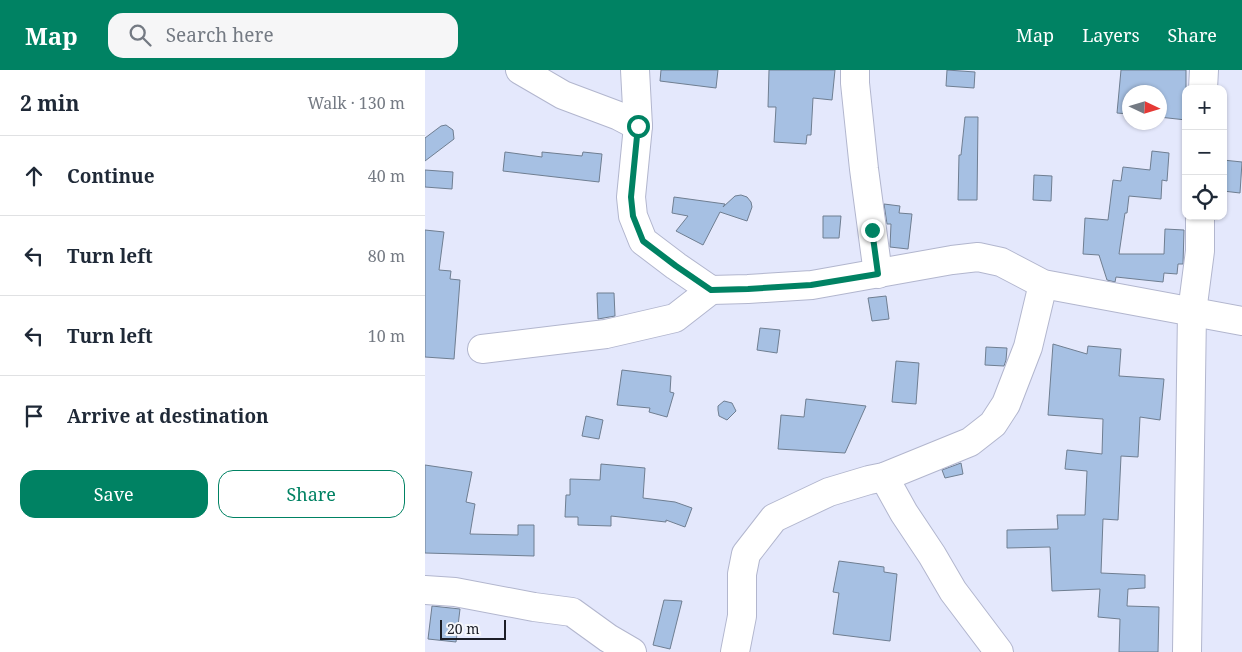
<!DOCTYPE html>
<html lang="en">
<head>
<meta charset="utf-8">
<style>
  :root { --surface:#fff; --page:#f6f6f7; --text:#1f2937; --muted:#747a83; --line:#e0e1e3; --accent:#008263 }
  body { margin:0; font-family:"Noto Serif",serif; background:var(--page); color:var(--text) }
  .controls { position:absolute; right:15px; top:15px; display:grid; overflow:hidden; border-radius:10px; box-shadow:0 1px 4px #0004 }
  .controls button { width:45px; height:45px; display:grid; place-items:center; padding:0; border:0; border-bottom:1px solid var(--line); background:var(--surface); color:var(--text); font:25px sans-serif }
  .compass { position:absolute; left:697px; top:15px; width:45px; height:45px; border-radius:50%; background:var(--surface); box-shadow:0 1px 4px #0004; rotate:94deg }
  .scale { position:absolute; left:15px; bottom:12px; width:66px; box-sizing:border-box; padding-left:5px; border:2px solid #1c1e27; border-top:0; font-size:14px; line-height:18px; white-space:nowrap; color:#1c1e27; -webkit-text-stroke:4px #f5f6fb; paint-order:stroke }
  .stop { position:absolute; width:15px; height:15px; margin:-11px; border:4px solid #008263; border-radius:50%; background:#fff }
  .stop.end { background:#008263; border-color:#fff; box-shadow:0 1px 5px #0008 }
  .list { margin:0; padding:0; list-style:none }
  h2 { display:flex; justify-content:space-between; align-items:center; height:65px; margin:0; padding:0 20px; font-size:21px }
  h2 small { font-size:16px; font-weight:400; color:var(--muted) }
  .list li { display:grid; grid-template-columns:32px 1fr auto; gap:15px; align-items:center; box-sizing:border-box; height:80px; padding:0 20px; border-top:1px solid var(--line) }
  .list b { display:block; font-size:19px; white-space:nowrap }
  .list em { font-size:16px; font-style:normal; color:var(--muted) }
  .actions { display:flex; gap:10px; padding:15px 20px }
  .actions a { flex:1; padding:11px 0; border:1px solid var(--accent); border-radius:15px; text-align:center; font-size:18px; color:var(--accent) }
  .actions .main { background:var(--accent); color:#fff }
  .icon { flex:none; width:28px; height:28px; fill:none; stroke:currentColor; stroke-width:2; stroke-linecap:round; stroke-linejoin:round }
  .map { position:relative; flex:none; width:817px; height:582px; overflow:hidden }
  header { display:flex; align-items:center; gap:30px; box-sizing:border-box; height:70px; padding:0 25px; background:var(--accent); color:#fff }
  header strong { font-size:24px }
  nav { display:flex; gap:28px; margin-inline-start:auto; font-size:18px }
  .search { width:350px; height:45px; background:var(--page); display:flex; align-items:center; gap:12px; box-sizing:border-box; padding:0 18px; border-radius:15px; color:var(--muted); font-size:19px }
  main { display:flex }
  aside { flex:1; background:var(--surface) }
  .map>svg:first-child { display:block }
</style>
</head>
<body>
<header>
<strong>Map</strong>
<div class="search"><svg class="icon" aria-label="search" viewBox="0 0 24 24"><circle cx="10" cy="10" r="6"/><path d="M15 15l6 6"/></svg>Search here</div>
<nav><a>Map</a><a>Layers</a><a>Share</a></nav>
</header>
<main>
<aside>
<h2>2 min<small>Walk · 130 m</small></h2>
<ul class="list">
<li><svg class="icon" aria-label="ahead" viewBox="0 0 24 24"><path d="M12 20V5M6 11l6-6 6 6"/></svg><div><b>Continue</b></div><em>40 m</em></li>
<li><svg class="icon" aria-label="left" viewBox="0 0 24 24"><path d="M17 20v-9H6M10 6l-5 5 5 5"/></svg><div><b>Turn left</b></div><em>80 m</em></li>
<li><svg class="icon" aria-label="left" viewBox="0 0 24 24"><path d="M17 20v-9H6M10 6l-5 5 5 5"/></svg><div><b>Turn left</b></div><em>10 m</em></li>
<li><svg class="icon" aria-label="arrive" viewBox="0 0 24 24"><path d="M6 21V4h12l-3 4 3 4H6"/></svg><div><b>Arrive at destination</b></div></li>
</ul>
<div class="actions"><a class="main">Save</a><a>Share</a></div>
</aside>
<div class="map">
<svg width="817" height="582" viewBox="0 0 817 582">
  <rect width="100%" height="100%" fill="#e4e8fc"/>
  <!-- building -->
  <g fill="#a6c0e3" stroke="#6f7e91">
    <path d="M236,0H293L291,18L235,11Z"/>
    <path d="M344,0H410L407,30L388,28L386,65H382L381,74L349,72L351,37H343Z"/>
    <path d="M522,0L550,2L549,18L521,16Z"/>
    <path d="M696,0H761V50L734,47V22H704V44L692,43Z"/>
    <path d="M540,47H553L552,130H533L534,85H536Z"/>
    <path d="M21,55L28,60L29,69L0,91V68L16,56Z"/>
    <path d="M727,81L744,83L742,111L737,110L736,129L704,126L702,143H700L694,184H739L740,159L759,160L758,194H753L752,204L739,203L738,212L691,207L690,212L682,210L674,185L658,184L660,148L683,150L688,110L696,111L698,97L725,100Z"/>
    <path d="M80,82L117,87V82L157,86L158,82L177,84L174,112L78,101Z"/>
    <path d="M798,90L817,92L815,123L798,121Z"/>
    <path d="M0,100L28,102L27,119L0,117Z"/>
    <path d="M609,105L627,106L626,131L608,130Z"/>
    <path d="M316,125L322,127L326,132L327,137L322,151L295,142L278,175L251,161L263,146L247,143L249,127L300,134L298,137L310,126Z"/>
    <path d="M459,134L475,136L474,143L487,144L483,179L465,177L466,154H462Z"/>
    <path d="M398,146H416L414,168H398Z"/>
    <path d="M0,160L19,162L14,200L26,201L25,209L35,210L29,289L0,287Z"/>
    <path d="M172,223H189L190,246L173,249Z"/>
    <path d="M461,226L464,249L447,251L443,228Z"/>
    <path d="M335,258L355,260L352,283L332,280Z"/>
    <path d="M628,274L662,284L663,276L696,279L694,306L739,309L735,350L715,347L713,387L696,386L693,450L678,449L676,503L720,505V518L703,519L702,536L734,537L733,582H694L695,549L673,547L675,519L627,521L625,477L582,478V460L633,459L632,445H660L662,401L640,399L642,380L677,384L678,349L623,345Z"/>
    <path d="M561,277L582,278L581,290L579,296L560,295Z"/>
    <path d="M471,291L494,293L491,334L467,332Z"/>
    <path d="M197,300L246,306L245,322L249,323L242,347L224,342L225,338L192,335Z"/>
    <path d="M381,329L441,336L420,383L353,379L356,345L379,347Z"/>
    <path d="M299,331L307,333L311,341L302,350L294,346L293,340V336Z"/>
    <path d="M161,346L178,350L174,369L157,366Z"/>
    <path d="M536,393L538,404L520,408L517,400Z"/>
    <path d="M176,394L220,398L218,428L250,432L267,438L260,457L241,450V452L186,446V456L153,455V447H140L141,425H145V409L175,410Z"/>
    <path d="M0,395L47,402L41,432L50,434L45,464L93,465V455H109V486L0,483Z"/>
    <path d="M414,491L459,497V502L472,504L465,571L408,564L414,523L408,522Z"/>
    <path d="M239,530L257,531L245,579L228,575Z"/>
    <path d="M7,536L35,539L31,572L3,569Z"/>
  </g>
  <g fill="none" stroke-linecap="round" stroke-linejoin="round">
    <defs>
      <g id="minor">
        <path d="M95,0L138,25L194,46L213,56"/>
        <path d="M210,0L213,56L206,127L208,146L218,171L251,196L286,220L323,219L387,215L527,190L553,187L576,192L618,214L817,251"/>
        <path d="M430,0V13L439,99L453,204"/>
        <path d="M778,19L779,0"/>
        <path d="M57,279L181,264L250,248L286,220"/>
        <path d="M459,407L479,443L507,485L528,521L574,582"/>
        <path d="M0,520L30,522L109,537L147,542L183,568L207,582"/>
        <path d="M310,582L317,546V504L321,484L349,448L404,422L444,410L459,407L545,372L568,354L581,334L603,277L618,214"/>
        <path d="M762,582L767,242L775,181V146"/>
      </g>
    </defs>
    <!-- minor casing -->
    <use href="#minor" stroke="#b2b6ce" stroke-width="30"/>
    <!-- minor -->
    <use href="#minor" stroke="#fff" stroke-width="28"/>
  </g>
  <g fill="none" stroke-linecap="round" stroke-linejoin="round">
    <!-- route -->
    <path stroke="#008263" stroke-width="6" d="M213,56L206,127L208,146L218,171L251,196L286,220L323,219L386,215L453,204L447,160"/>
  </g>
</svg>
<div class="controls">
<button>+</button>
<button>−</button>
<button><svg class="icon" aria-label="locate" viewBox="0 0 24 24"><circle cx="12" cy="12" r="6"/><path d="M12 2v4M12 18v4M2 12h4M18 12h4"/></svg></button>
</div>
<svg class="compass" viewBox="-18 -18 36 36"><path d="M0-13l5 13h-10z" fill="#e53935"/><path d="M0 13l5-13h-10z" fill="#747a83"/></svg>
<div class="scale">20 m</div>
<div class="stop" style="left:213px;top:56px"></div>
<div class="stop end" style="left:447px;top:160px"></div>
</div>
</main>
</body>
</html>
